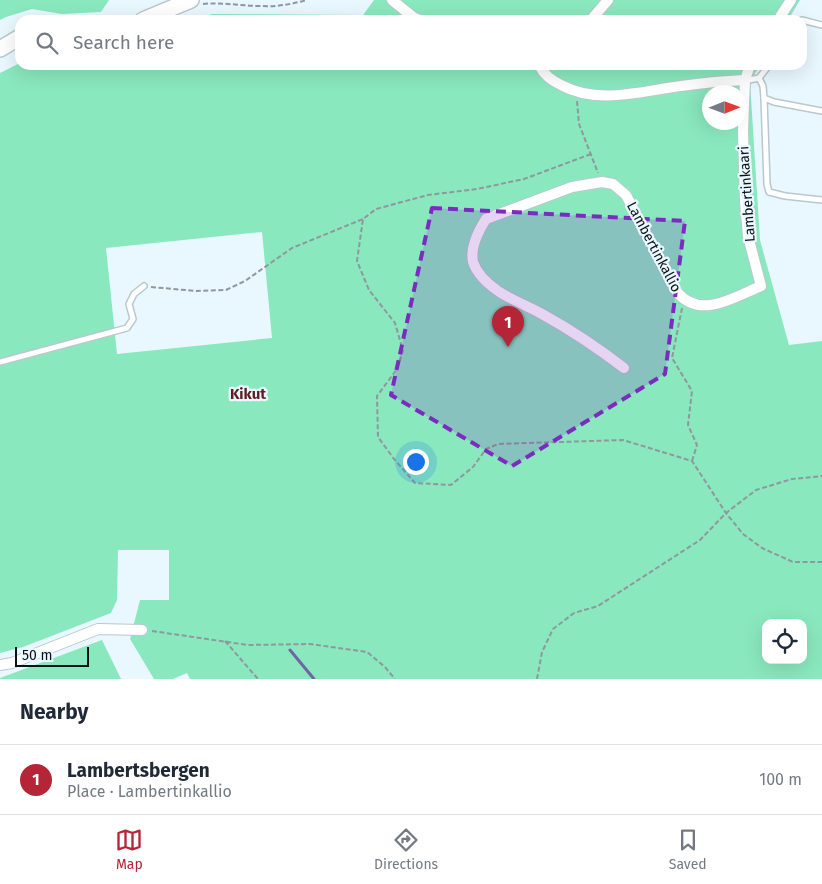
<!DOCTYPE html>
<html lang="en">
<head>
<meta charset="utf-8">
<style>
  :root { --surface:#fff; --page:#f6f6f7; --text:#1f2937; --muted:#747a83; --line:#e0e1e3; --accent:#b62437 }
  body { margin:0; font-family:"Fira Sans",sans-serif; background:var(--page); color:var(--text) }
  .controls { position:absolute; right:15px; bottom:15px; display:grid; overflow:hidden; border-radius:10px; box-shadow:0 5px 20px #0002 }
  .controls button { width:45px; height:45px; display:grid; place-items:center; padding:0; border:0; border-bottom:1px solid var(--line); background:var(--surface); color:var(--text); font:25px sans-serif }
  .compass { position:absolute; left:702px; top:85px; width:45px; height:45px; border-radius:50%; background:var(--surface); box-shadow:0 5px 20px #0002; rotate:89deg }
  .scale { position:absolute; left:15px; bottom:12px; width:74px; box-sizing:border-box; padding-left:5px; border:2px solid #0c1113; border-top:0; font-size:14px; line-height:18px; white-space:nowrap; color:#0c1113; -webkit-text-stroke:4px #e9f8ff; paint-order:stroke }
  .you { position:absolute; left:415px; top:461px; width:18px; height:18px; margin:-12px; border:4px solid #fff; border-radius:50%; background:#1a73e8; box-shadow:0 0 0 8px #1a73e833 }
  .badge { display:grid; place-items:center; width:32px; height:32px; border-radius:50%; background:var(--accent); color:#fff; font-size:16px; font-weight:700 }
  .pin { position:absolute; translate:-50% -41px; filter:drop-shadow(0 1px 2px #0008) }
  .pin::after { content:''; position:absolute; top:26px; width:18px; height:15px; background:inherit; clip-path:polygon(0 0,100% 0,50% 100%) }
  .list { margin:0; padding:0; list-style:none }
  h2 { display:flex; justify-content:space-between; align-items:center; height:65px; margin:0; padding:0 20px; font-size:21px }
  h2 small { font-size:16px; font-weight:400; color:var(--muted) }
  .list li { display:grid; grid-template-columns:32px 1fr auto; gap:15px; align-items:center; box-sizing:border-box; height:70px; padding:0 20px; border-top:1px solid var(--line) }
  .list b { display:block; font-size:19px; white-space:nowrap }
  .list p { margin:0; font-size:16px; white-space:nowrap; color:var(--muted) }
  .list em { font-size:16px; font-style:normal; color:var(--muted) }
  .icon { flex:none; width:28px; height:28px; fill:none; stroke:currentColor; stroke-width:2; stroke-linecap:round; stroke-linejoin:round }
  .map { position:relative; flex:none; width:822px; height:679px; overflow:hidden }
  .search { position:absolute; background:var(--surface); box-shadow:0 5px 20px #0002; left:15px; right:15px; top:15px; height:55px; display:flex; align-items:center; gap:12px; box-sizing:border-box; padding:0 18px; border-radius:15px; color:var(--muted); font-size:19px }
  .sheet { height:135px; background:var(--surface) }
  nav { display:flex; justify-content:space-around; align-items:center; box-sizing:border-box; height:70px; border-top:1px solid var(--line); background:var(--surface); font-size:14px; color:var(--muted) }
  nav a { display:grid; justify-items:center; gap:2px }
  nav .on { color:var(--accent) }
  .map>svg:first-child { display:block }
</style>
</head>
<body>
<div class="map">
<svg width="822" height="679" viewBox="0 0 822 679">
  <rect width="100%" height="100%" fill="#e9f8ff"/>
  <!-- green -->
  <g fill="#8ae8be" fill-rule="evenodd">
    <path d="M0,0H109L101,12L62,14L32,9L6,17L0,20Z"/>
    <path d="M374,0H800L788,20H197L212,14L363,15Z"/>
    <path d="M20,63V65H760L750,82L760,240L789,345L822,341V679H190L187,673L173,679H154L130,639L140,600H169V550H118L117,600L111,613L23,647L0,653V73ZM710,92H740V122H710ZM262,232L272,338L117,354L106,248ZM766,623H803V660H766Z"/>
    <path d="M102,640L121,679H0V678Z"/>
  </g>
  <g fill="none" stroke-linecap="round" stroke-linejoin="round">
    <!-- stream -->
    <path stroke="#6d68a5" stroke-width="3" d="M290,650L314,679"/>
    <defs>
      <g id="lane">
        <path d="M802,20L822,25"/>
        <path d="M747,77L749,80L759,78L769,65"/>
        <path d="M759,78L763,86L764,98L774,102L822,111"/>
        <path d="M764,98L767,184L769,192L785,196L822,200"/>
        <path d="M0,362L127,328L133,319L129,304L134,294L144,286"/>
      </g>
      <g id="street">
        <path d="M392,0L413,17L420,20"/>
        <path d="M591,20L608,0"/>
        <path d="M778,20L791,0"/>
        <path d="M539,65C544,75 551,80 561,85C598,105 641,91 681,86C702,83 724,81 745,80"/>
        <path d="M624,368C598,348 571,330 542,314C529,307 508,298 498,291C488,284 477,274 473,262C470,248 479,230 486,219L572,187L602,182L613,184L626,195L677,292C700,320 734,297 761,286L748,236L745,201L743,131L745,80L750,65"/>
        <path d="M0,665L12,663L98,629L142,630"/>
      </g>
      <g id="secondary">
        <path d="M143,20L191,0"/>
        <path d="M0,49L20,37"/>
      </g>
    </defs>
    <!-- lane casing -->
    <use href="#lane" stroke="#b9c8ce" stroke-width="8"/>
    <!-- street casing -->
    <use href="#street" stroke="#b9c8ce" stroke-width="12"/>
    <!-- secondary casing -->
    <use href="#secondary" stroke="#b9c8ce" stroke-width="18"/>
    <!-- path -->
    <g stroke="#8e989d" stroke-width="2" stroke-dasharray="5 2.5" stroke-linecap="butt">
      <path d="M203,4C223,2 241,6 261,6C277,7 292,4 307,0"/>
      <path d="M577,101L579,124L598,173"/>
      <path d="M591,154L524,179L477,189L428,195L376,209L363,219L357,261L369,290L395,323L403,351L397,369L377,396L378,437L394,459L415,483L451,485L473,467L486,449L498,444L623,440L692,461L726,513L743,534L762,548L793,562H822"/>
      <path d="M151,287L196,291L226,290L245,281L292,248L363,219"/>
      <path d="M682,308L672,358L692,391L688,425L697,445L692,461"/>
      <path d="M152,631L248,645L310,644L367,652L385,667L395,679"/>
      <path d="M225,641L258,679"/>
      <path d="M537,679L542,652L553,629L574,613L598,606L700,540L726,513L756,490L792,479L822,476"/>
    </g>
    <!-- lane -->
    <use href="#lane" stroke="#fff" stroke-width="5"/>
    <!-- street -->
    <use href="#street" stroke="#fff" stroke-width="10"/>
    <!-- secondary -->
    <use href="#secondary" stroke="#fff" stroke-width="15"/>
  </g>
  <!-- marked area -->
  <path fill="#7b2cbf" fill-opacity="0.2" stroke="#7b2cbf" stroke-width="4" stroke-dasharray="10 6" stroke-linejoin="round" d="M432,208L685,221L665,374L512,466L391,395Z"/>
  <g text-anchor="middle" dominant-baseline="central" stroke-width="4.5" stroke-linejoin="round" paint-order="stroke">
    <!-- street labels -->
    <g font-size="14" fill="#0c1113" stroke="#e9f8ff">
      <text transform="translate(747 194) rotate(-94)">Lambertinkaari</text>
      <text transform="translate(654 247) rotate(62)">Lambertinkallio</text>
    </g>
    <!-- neighbourhood labels -->
    <g font-size="15" font-weight="bold" fill="#611c21" stroke="#e9f8ff">
      <text x="248" y="394">Kikut</text>
    </g>
  </g>
</svg>
<div class="controls">
<button><svg class="icon" aria-label="locate" viewBox="0 0 24 24"><circle cx="12" cy="12" r="6"/><path d="M12 2v4M12 18v4M2 12h4M18 12h4"/></svg></button>
</div>
<svg class="compass" viewBox="-18 -18 36 36"><path d="M0-13l5 13h-10z" fill="#e53935"/><path d="M0 13l5-13h-10z" fill="#747a83"/></svg>
<div class="scale">50 m</div>
<div class="you"></div>
<div class="pin badge" style="left:508px;top:347px">1</div>
<div class="search"><svg class="icon" aria-label="search" viewBox="0 0 24 24"><circle cx="10" cy="10" r="6"/><path d="M15 15l6 6"/></svg>Search here</div>
</div>
<section class="sheet">
<h2>Nearby<small></small></h2>
<ul class="list">
<li><span class="badge">1</span><div><b>Lambertsbergen</b><p>Place · Lambertinkallio</p></div><em>100 m</em></li>
</ul>
</section>
<nav>
<a class="on"><svg class="icon" aria-label="map" viewBox="0 0 24 24"><path d="M3 6l6-2 6 2 6-2v14l-6 2-6-2-6 2zM9 4v14M15 6v14"/></svg>Map</a>
<a><svg class="icon" aria-label="directions" viewBox="0 0 24 24"><path d="M12 3l9 9-9 9-9-9zM9 14v-3h6M13 9l2 2-2 2"/></svg>Directions</a>
<a><svg class="icon" aria-label="saved" viewBox="0 0 24 24"><path d="M7 4h10v16l-5-4-5 4z"/></svg>Saved</a>
</nav>
</body>
</html>
